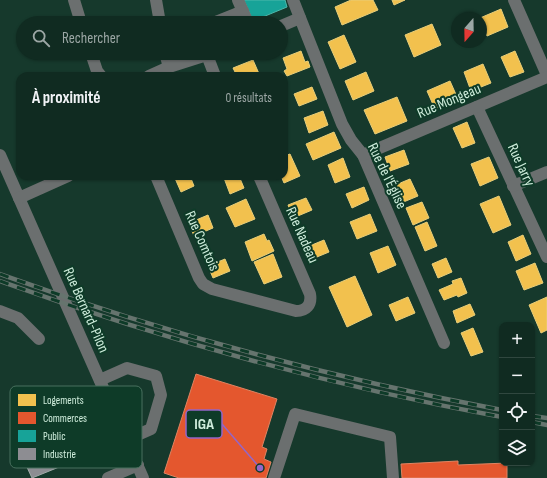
<!DOCTYPE html>
<html lang="fr">
<head>
<meta charset="utf-8">
<style>
  :root { --surface:#102b21; --page:#19332a; --text:#f1f3f6; --muted:#9ca7a5; --line:#30473f }
  body { margin:0; font-family:"Sofia Sans Condensed",sans-serif; background:var(--page); color:var(--text) }
  .controls { position:absolute; right:12px; bottom:12px; display:grid; overflow:hidden; border-radius:8px; box-shadow:0 1px 3px #0004 }
  .controls button { width:36px; height:36px; display:grid; place-items:center; padding:0; border:0; border-bottom:1px solid var(--line); background:var(--surface); color:var(--text); font:20px sans-serif }
  .compass { position:absolute; left:451px; top:12px; width:36px; height:36px; border-radius:50%; background:var(--surface); box-shadow:0 1px 3px #0004; rotate:200deg }
  .list { margin:0; padding:0; list-style:none }
  h2 { display:flex; justify-content:space-between; align-items:center; height:52px; margin:0; padding:0 16px; font-size:17px }
  h2 small { font-size:13px; font-weight:400; color:var(--muted) }
  .icon { flex:none; width:22px; height:22px; fill:none; stroke:currentColor; stroke-width:2; stroke-linecap:round; stroke-linejoin:round }
  .map { position:relative; flex:none; width:547px; height:478px; overflow:hidden }
  .search { position:absolute; background:var(--surface); box-shadow:0 1px 3px #0004; left:16px; top:16px; width:272px; height:44px; display:flex; align-items:center; gap:10px; box-sizing:border-box; padding:0 14px; border-radius:22px; color:var(--muted); font-size:15px }
  .panel { position:absolute; background:var(--surface); box-shadow:0 1px 3px #0004; left:16px; top:72px; width:272px; height:108px; border-radius:12px }
  .map>svg:first-child { display:block }
</style>
</head>
<body>
<div class="map">
<svg width="547" height="478" viewBox="0 0 547 478">
  <rect width="100%" height="100%" fill="#16392c"/>
  <!-- homes -->
  <g fill="#f2c14e" stroke="#e8ce79">
    <path d="M351,0H373L378,10L342,25L335,7Z"/>
    <path d="M392,0H405L394,5Z"/>
    <path d="M501,9L508,27L487,36L481,21V18H480Z"/>
    <path d="M432,24L441,45L414,57L405,35Z"/>
    <path d="M344,35L356,62L340,69L328,42Z"/>
    <path d="M301,51L305,62L308,61L310,67L287,76L284,71L287,69L283,58Z"/>
    <path d="M515,51L524,72L510,77L501,57Z"/>
    <path d="M253,60L260,76H237L233,68Z"/>
    <path d="M483,64L491,83L471,91L464,72Z"/>
    <path d="M366,72L374,91L353,100L345,81Z"/>
    <path d="M450,81L458,99L435,109L427,91Z"/>
    <path d="M312,87L317,99L299,106L294,94Z"/>
    <path d="M397,97L407,121L375,134L364,110Z"/>
    <path d="M323,111L328,125L309,133L304,118Z"/>
    <path d="M467,122L475,143L462,148L453,128Z"/>
    <path d="M334,132L341,148L313,160L306,144Z"/>
    <path d="M404,150L409,164L390,171L385,157Z"/>
    <path d="M290,154L300,176L284,183L281,176H284V156Z"/>
    <path d="M489,157L498,178L480,186L471,164Z"/>
    <path d="M343,158L350,177L335,183L328,165Z"/>
    <path d="M174,176H190L194,186L181,192Z"/>
    <path d="M229,176L230,179L239,176L244,188L230,194L224,178Z"/>
    <path d="M410,179L418,196L401,203L393,186Z"/>
    <path d="M364,187L369,200L352,208L346,194Z"/>
    <path d="M499,196L511,225L493,233L480,204Z"/>
    <path d="M306,198L312,210L293,218L288,205Z"/>
    <path d="M246,199L255,219L235,227L226,208Z"/>
    <path d="M422,202L429,218L413,225L406,208Z"/>
    <path d="M370,214L377,231L357,239L350,222Z"/>
    <path d="M208,215L213,228L194,236L189,223Z"/>
    <path d="M427,222L437,246L425,251L415,227Z"/>
    <path d="M264,234L267,241L269,240L274,251L252,261L245,242Z"/>
    <path d="M523,235L531,254L516,261L508,242Z"/>
    <path d="M324,240L329,252L312,259L307,247Z"/>
    <path d="M388,246L396,265L378,273L370,253Z"/>
    <path d="M273,254L282,277L264,284L254,262Z"/>
    <path d="M446,258L452,272L438,278L432,264Z"/>
    <path d="M225,259L230,271L213,278L208,266Z"/>
    <path d="M535,263L543,283L524,290L516,271Z"/>
    <path d="M355,276L372,315L347,327L329,287Z"/>
    <path d="M461,278L467,293L458,297L457,295L444,300L439,290L453,284L452,281Z"/>
    <path d="M408,297L415,313L396,321L389,305Z"/>
    <path d="M547,297V330L541,333L529,305Z"/>
    <path d="M470,304L475,315L457,323L453,311Z"/>
    <path d="M473,328L483,352L471,356L461,333Z"/>
  </g>
  <!-- shops -->
  <g fill="#e4572e" stroke="#de8462">
    <path d="M196,374L277,399L262,447L267,449L264,459L271,462L266,478H179L164,473Z"/>
    <path d="M458,461V465L507,463V478H402L401,464Z"/>
  </g>
  <!-- public -->
  <path fill="#17a398" stroke="#4eb9ac" d="M244,0H285L287,7L253,21Z"/>
  <!-- industry -->
  <path fill="#8d8d92" stroke="#a1aaa8" d="M46,425L64,465L32,478L14,439Z"/>
  <g fill="none" stroke-linecap="round" stroke-linejoin="round">
    <!-- minor -->
    <g stroke="#6b6f6f" stroke-width="12">
      <path d="M74,0L81,23"/>
      <path d="M156,0L160,23"/>
      <path d="M238,0L248,23"/>
      <path d="M293,0L342,124L351,140L363,155L444,343"/>
      <path d="M514,0L547,75"/>
      <path d="M213,23L243,11"/>
      <path d="M281,26L300,18"/>
      <path d="M91,53L97,71L101,76"/>
      <path d="M165,53L169,67"/>
      <path d="M207,55L215,76"/>
      <path d="M149,76L169,67L213,53"/>
      <path d="M477,107L547,257"/>
      <path d="M0,155L143,478"/>
      <path d="M363,155L547,77"/>
      <path d="M156,176L199,278L203,284L212,289L296,311C306,311 312,305 310,294L259,176"/>
      <path d="M513,186L547,172"/>
      <path d="M19,198L68,176"/>
      <path d="M0,311L18,318L39,339"/>
      <path d="M100,380L127,368L156,376L161,395L151,429L126,440"/>
      <path d="M108,478L138,465"/>
      <path d="M274,478L295,414L390,437L393,478"/>
    </g>
    <defs>
      <g id="rail">
        <path d="M0,274C164,333 331,378 502,410"/>
        <path d="M0,281C164,340 331,386 502,417"/>
        <path d="M532,416L547,418"/>
        <path d="M532,422L547,425"/>
      </g>
    </defs>
    <!-- rail casing -->
    <use href="#rail" stroke="#66746e" stroke-width="4.5"/>
    <!-- rail -->
    <use href="#rail" stroke="#0e3b28" stroke-width="3" stroke-dasharray="9" stroke-linecap="butt"/>
  </g>
  <g text-anchor="middle" dominant-baseline="central" stroke-width="4" stroke-linejoin="round" paint-order="stroke">
    <!-- street labels -->
    <g font-size="15" fill="#cfeddc" stroke="#0e3b28">
      <text transform="translate(449 101) rotate(-23)">Rue Mongeau</text>
      <text transform="translate(521 165) rotate(65)">Rue Jarry</text>
      <text transform="translate(387 176) rotate(64)">Rue de l'Église</text>
      <text transform="translate(302 235) rotate(66)">Rue Nadeau</text>
      <text transform="translate(202 241) rotate(66)">Rue Comtois</text>
      <text transform="translate(86 310) rotate(66)">Rue Bernard-Pilon</text>
    </g>
  </g>
  <!-- legend -->
  <rect x="10" y="386" width="132" height="82" rx="6" fill="#0e3b28" stroke="#48705e" stroke-width="1"/>
  <rect x="18" y="394" width="18" height="12" fill="#f2c14e"/>
  <rect x="18" y="412" width="18" height="12" fill="#e4572e"/>
  <rect x="18" y="430" width="18" height="12" fill="#17a398"/>
  <rect x="18" y="448" width="18" height="12" fill="#8d8d92"/>
  <g font-size="11" fill="#cfeddc">
    <text x="43" y="404">Logements</text>
    <text x="43" y="422">Commerces</text>
    <text x="43" y="440">Public</text>
    <text x="43" y="458">Industrie</text>
  </g>
  <!-- callouts -->
  <path fill="none" stroke="#9466c8" stroke-width="1.5" d="M260 468L222 424"/>
  <circle fill="#9466c8" stroke="#0e3b28" stroke-width="1.5" cx="260" cy="468" r="4"/>
  <rect fill="#0e3b28" stroke="#9466c8" stroke-width="1.5" x="186" y="410" width="36" height="28" rx="4"/>
  <g font-size="16" text-anchor="middle" font-weight="bold" fill="#cfeddc">
    <text x="204" y="429">IGA</text>
  </g>
</svg>
<div class="controls">
<button>+</button>
<button>−</button>
<button><svg class="icon" aria-label="locate" viewBox="0 0 24 24"><circle cx="12" cy="12" r="6"/><path d="M12 2v4M12 18v4M2 12h4M18 12h4"/></svg></button>
<button><svg class="icon" aria-label="layers" viewBox="0 0 24 24"><path d="M12 4l9 5-9 5-9-5zM3 14l9 5 9-5"/></svg></button>
</div>
<svg class="compass" viewBox="-18 -18 36 36"><path d="M0-13l5 13h-10z" fill="#e53935"/><path d="M0 13l5-13h-10z" fill="#9ca7a5"/></svg>
<div class="search"><svg class="icon" aria-label="search" viewBox="0 0 24 24"><circle cx="10" cy="10" r="6"/><path d="M15 15l6 6"/></svg>Rechercher</div>
<section class="panel">
<h2>À proximité<small>0 résultats</small></h2>
<ul class="list">
</ul>
</section>
</div>
</body>
</html>
